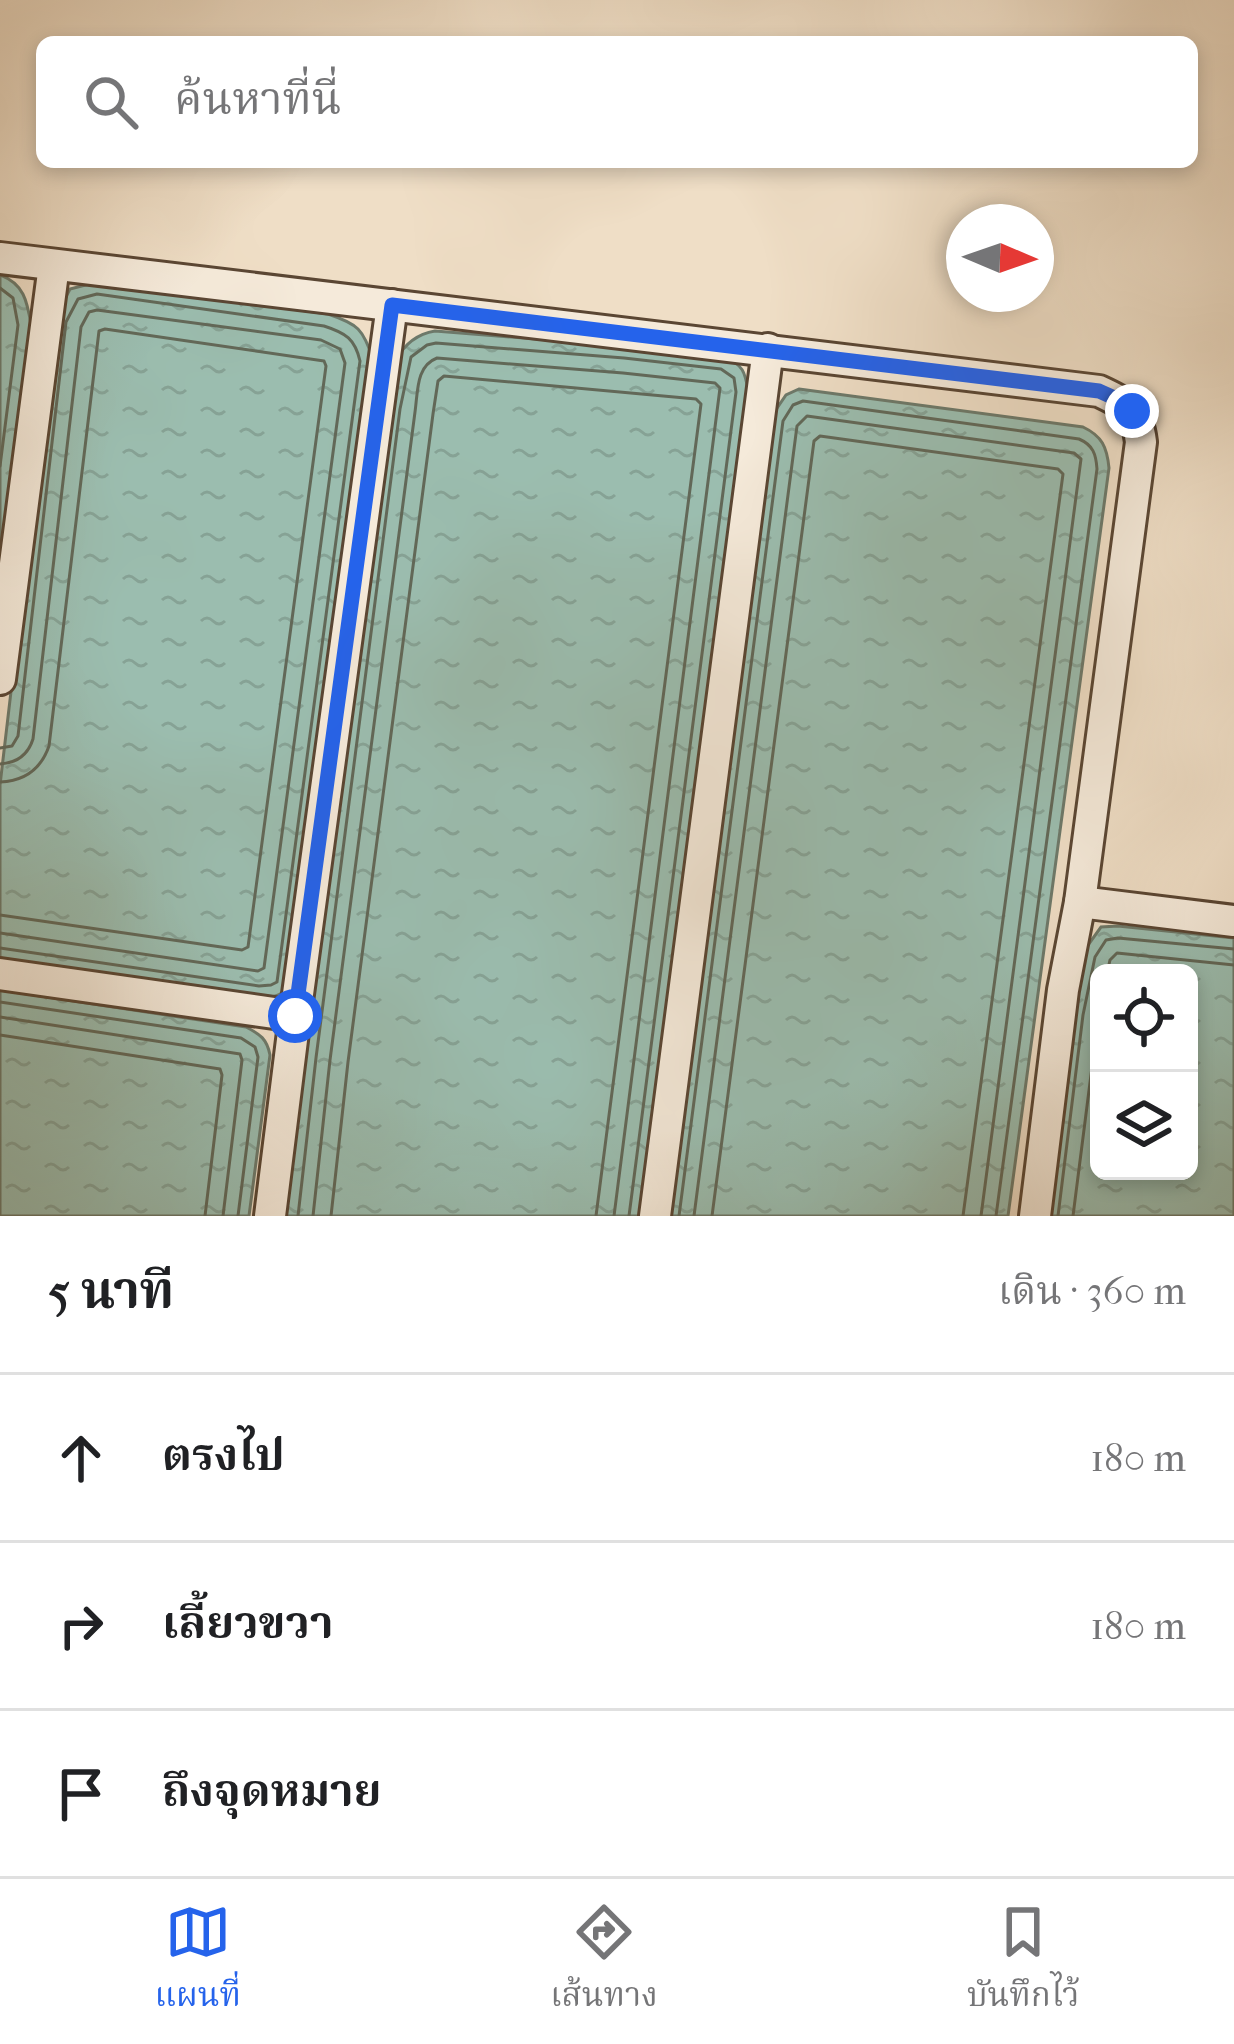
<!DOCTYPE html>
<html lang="th">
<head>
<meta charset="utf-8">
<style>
  :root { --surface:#fff; --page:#f6f6f6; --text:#202124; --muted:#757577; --line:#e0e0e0; --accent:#2563eb }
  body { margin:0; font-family:"IM FELL French Canon","Noto Serif Thai",serif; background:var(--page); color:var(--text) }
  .controls { position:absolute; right:36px; bottom:36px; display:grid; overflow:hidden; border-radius:18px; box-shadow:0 6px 18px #0003 }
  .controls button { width:108px; height:108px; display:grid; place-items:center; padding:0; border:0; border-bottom:3px solid var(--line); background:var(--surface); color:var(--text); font:60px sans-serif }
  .compass { position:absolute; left:946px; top:204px; width:108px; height:108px; border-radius:50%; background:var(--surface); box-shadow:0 6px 18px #0003; rotate:92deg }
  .stop { position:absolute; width:36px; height:36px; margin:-27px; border:9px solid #2563eb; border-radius:50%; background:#fff }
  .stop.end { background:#2563eb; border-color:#fff; box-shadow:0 3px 12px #0008 }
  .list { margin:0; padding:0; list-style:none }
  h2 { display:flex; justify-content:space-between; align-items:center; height:156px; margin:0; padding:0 48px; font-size:51px }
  h2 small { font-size:39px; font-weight:400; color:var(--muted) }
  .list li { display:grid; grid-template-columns:78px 1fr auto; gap:36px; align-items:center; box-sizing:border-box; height:168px; padding:0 48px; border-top:3px solid var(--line) }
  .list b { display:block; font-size:45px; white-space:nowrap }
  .list em { font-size:39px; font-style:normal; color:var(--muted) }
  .icon { flex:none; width:66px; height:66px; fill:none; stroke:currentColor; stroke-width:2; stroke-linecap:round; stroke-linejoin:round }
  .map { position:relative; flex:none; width:1234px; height:1216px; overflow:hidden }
  .search { position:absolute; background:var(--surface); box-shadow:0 6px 18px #0003; left:36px; right:36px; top:36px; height:132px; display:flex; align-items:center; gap:30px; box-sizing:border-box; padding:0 42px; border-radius:18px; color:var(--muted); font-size:45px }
  .sheet { height:660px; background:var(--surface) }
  nav { display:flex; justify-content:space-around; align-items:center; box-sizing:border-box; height:168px; border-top:3px solid var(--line); background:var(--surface); font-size:33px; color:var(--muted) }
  nav a { display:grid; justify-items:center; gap:6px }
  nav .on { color:var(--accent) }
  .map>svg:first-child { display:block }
</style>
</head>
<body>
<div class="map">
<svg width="1234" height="1216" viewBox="0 0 1234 1216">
  <defs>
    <pattern id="water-ripples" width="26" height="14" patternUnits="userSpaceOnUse" patternTransform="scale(3)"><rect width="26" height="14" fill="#9bbdaf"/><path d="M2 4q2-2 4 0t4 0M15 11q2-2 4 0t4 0" fill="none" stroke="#86a295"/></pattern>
  </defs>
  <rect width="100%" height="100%" fill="#efdec6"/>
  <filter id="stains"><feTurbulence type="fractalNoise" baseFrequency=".00167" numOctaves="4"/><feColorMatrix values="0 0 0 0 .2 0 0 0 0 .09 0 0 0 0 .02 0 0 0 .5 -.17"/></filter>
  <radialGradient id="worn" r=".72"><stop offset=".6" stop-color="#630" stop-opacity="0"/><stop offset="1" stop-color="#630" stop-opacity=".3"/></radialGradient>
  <!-- water -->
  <g fill="url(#water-ripples)" stroke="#6d796a" stroke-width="3" fill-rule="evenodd">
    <path d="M0,275C24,284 27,301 31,324L0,558Z"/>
    <path d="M97,282L328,314C358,324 363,329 373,359L289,985C281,997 273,997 260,998L0,958V785L55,318L70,289Z"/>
    <path d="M435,331L626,346L725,357C743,365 745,372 748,390L640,1216H286L304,1057L396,360C405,343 417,334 435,331Z"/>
    <path d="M799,389L1083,427C1102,436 1107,447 1109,468L1008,1216H667L771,417L786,395Z"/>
    <path d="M1118,926L1234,938V1216H1046L1083,952L1101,927ZM1099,973H1189V1171H1099Z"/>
    <path d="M0,990L246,1027C260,1034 267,1039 270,1055L249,1216H0Z"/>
  </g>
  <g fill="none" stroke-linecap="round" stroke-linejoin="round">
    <!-- shore -->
    <g stroke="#626858" stroke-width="3">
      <path d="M0,288L13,298L18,325L0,466"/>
      <path d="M0,748L12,746L18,736L66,322L78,299L97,294L324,326C346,333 355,339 360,361L277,982L271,985L259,986L0,948"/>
      <path d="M0,764C17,763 28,755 33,739L81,327L89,312L97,310L321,340L340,349L345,363L264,968L258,971L0,933"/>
      <path d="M0,782C25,781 41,769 49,746L99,331L105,329L324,361L326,366L248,947L242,950L0,915"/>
      <path d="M1107,973L1110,960L1117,953L1234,965"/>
      <path d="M0,1002L241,1038L255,1047L258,1057L238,1216"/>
      <path d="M0,1017L240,1054L242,1060L223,1216"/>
      <path d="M0,1035L220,1069L222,1075L205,1216"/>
      <path d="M298,1216L316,1058L400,409L411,357L427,345L436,343L624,358L721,369L734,378L736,392L629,1216"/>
      <path d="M313,1216L330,1060L415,412C418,391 416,366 437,358L623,373L715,383L720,388L614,1216"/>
      <path d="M331,1216L348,1062L433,414L438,381L444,376L696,399L701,404L596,1216"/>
      <path d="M679,1216L783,421L793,405L803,401L1079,439C1093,445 1096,454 1097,469L996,1216"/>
      <path d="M694,1216L797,426L807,416L1074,453L1081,459L981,1216"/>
      <path d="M712,1216L814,441L820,436L1058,469L1063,474L963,1216"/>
      <path d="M1058,1216L1083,1015L1095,957L1106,940L1118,938L1234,949"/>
      <path d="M1073,1216L1099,1012"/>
    </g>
    <defs>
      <g id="minor">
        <path d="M0,258L1099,391C1127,404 1137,410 1141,442L1080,902L1063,990L1035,1216"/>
        <path d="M0,679L54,265"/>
        <path d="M1080,902L1234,921"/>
        <path d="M0,974L295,1016"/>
        <path d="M270,1216L295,1016L392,305"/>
        <path d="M655,1216L768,349"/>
      </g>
    </defs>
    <!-- minor casing -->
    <use href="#minor" stroke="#5a4633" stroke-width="36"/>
    <!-- minor -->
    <use href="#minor" stroke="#f5eada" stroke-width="30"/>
  </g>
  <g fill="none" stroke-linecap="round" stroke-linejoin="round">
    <!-- route -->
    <path stroke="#2563eb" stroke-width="15" d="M295,1016L392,305L1099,391L1119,400L1132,411"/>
  </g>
  <rect width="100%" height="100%" filter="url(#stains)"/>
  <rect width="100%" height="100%" fill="url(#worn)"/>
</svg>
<div class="controls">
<button><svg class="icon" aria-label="locate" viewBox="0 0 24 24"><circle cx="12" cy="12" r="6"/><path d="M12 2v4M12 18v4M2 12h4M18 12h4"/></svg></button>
<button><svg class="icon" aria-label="layers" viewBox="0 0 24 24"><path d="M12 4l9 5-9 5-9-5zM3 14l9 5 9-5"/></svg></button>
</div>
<svg class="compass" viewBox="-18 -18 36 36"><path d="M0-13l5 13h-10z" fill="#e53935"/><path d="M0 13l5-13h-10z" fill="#757577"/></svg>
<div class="stop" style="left:295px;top:1016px"></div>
<div class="stop end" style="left:1132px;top:411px"></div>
<div class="search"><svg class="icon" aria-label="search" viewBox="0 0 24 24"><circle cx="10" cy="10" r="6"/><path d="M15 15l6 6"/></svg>ค้นหาที่นี่</div>
</div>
<section class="sheet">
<h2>5 นาที<small>เดิน · 360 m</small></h2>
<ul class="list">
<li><svg class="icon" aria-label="ahead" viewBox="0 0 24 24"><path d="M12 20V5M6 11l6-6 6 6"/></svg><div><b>ตรงไป</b></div><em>180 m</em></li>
<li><svg class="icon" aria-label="right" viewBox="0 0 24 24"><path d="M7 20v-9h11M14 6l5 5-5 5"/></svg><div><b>เลี้ยวขวา</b></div><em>180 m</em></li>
<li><svg class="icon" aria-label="arrive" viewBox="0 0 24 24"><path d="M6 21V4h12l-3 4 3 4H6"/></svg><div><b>ถึงจุดหมาย</b></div></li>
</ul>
</section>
<nav>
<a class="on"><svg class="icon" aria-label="map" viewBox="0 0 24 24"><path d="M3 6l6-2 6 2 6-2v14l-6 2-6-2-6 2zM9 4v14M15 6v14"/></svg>แผนที่</a>
<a><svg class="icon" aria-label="directions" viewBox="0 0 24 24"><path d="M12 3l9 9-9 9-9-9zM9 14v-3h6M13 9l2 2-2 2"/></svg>เส้นทาง</a>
<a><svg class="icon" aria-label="saved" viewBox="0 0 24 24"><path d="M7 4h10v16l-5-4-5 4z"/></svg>บันทึกไว้</a>
</nav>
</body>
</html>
